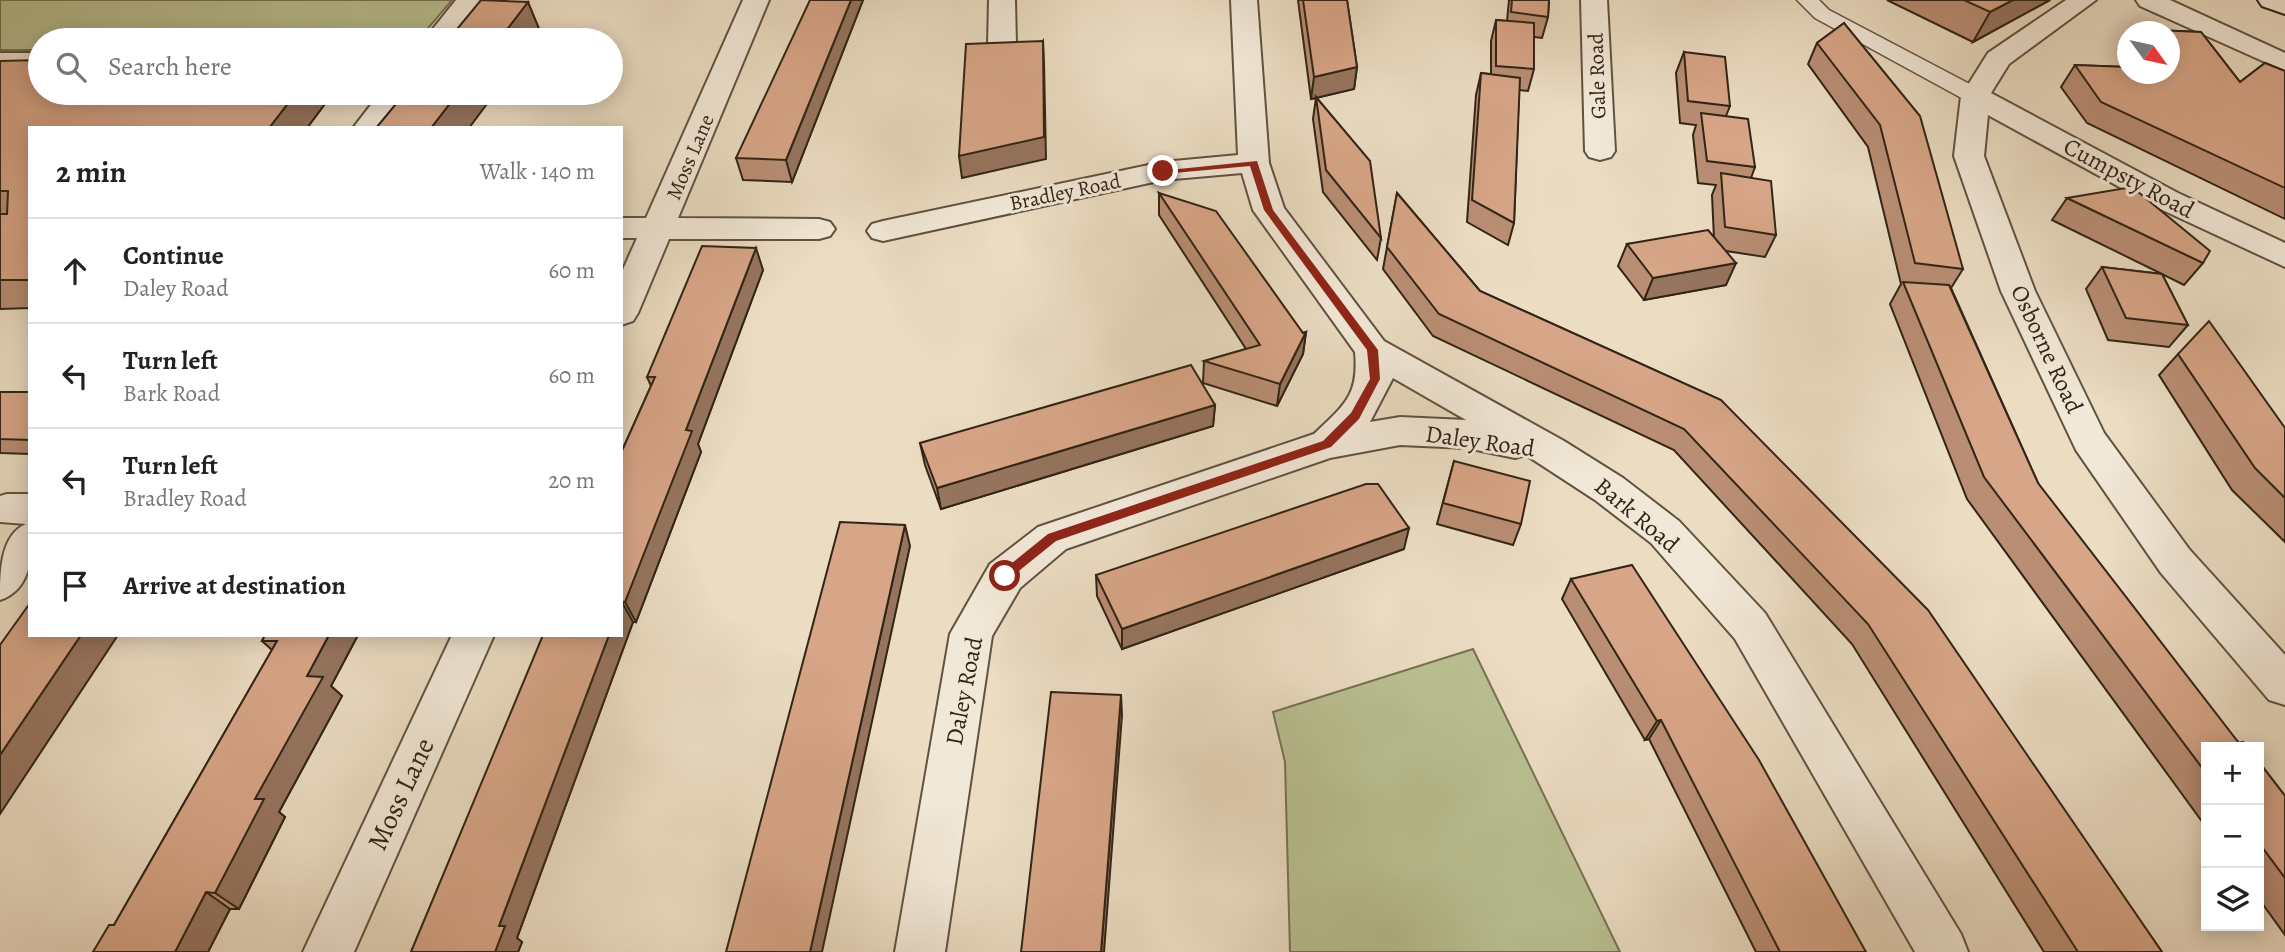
<!DOCTYPE html>
<html lang="en">
<head>
<meta charset="utf-8">
<style>
  :root { --surface:#fff; --page:#f2f2f2; --text:#222; --muted:#767676; --line:#e0e0e0 }
  body { margin:0; font-family:Alegreya,serif; background:var(--page); color:var(--text) }
  .controls { position:absolute; right:21px; bottom:21px; display:grid; overflow:hidden; border-radius:0px; box-shadow:0 4px 18px #0003 }
  .controls button { width:63px; height:63px; display:grid; place-items:center; padding:0; border:0; border-bottom:2px solid var(--line); background:var(--surface); color:var(--text); font:35px sans-serif }
  .compass { position:absolute; left:2117px; top:21px; width:63px; height:63px; border-radius:50%; background:var(--surface); box-shadow:0 4px 18px #0003; rotate:123deg }
  .stop { position:absolute; width:21px; height:21px; margin:-16px; border:5px solid #8f2418; border-radius:50%; background:#fff }
  .stop.end { background:#8f2418; border-color:#fff; box-shadow:0 2px 7px #0008 }
  .list { margin:0; padding:0; list-style:none }
  h2 { display:flex; justify-content:space-between; align-items:center; height:91px; margin:0; padding:0 28px; font-size:30px }
  h2 small { font-size:23px; font-weight:400; color:var(--muted) }
  .list li { display:grid; grid-template-columns:46px 1fr auto; gap:21px; align-items:center; box-sizing:border-box; height:105px; padding:0 28px; border-top:2px solid var(--line) }
  .list b { display:block; font-size:26px; white-space:nowrap }
  .list p { margin:0; font-size:23px; white-space:nowrap; color:var(--muted) }
  .list em { font-size:23px; font-style:normal; color:var(--muted) }
  .icon { flex:none; width:38px; height:38px; fill:none; stroke:currentColor; stroke-width:2; stroke-linecap:round; stroke-linejoin:round }
  .map { position:relative; flex:none; width:2285px; height:952px; overflow:hidden }
  .search { position:absolute; background:var(--surface); box-shadow:0 4px 18px #0003; left:28px; top:28px; width:595px; height:77px; display:flex; align-items:center; gap:18px; box-sizing:border-box; padding:0 24px; border-radius:38px; color:var(--muted); font-size:26px }
  .panel { position:absolute; background:var(--surface); box-shadow:0 4px 18px #0003; left:28px; top:126px; width:595px; height:511px; border-radius:0px }
  .map>svg:first-child { display:block }
</style>
</head>
<body>
<div class="map">
<svg width="2285" height="952" viewBox="0 0 2285 952">
  <rect width="100%" height="100%" fill="#ebdcc2"/>
  <filter id="stains"><feTurbulence type="fractalNoise" baseFrequency=".00286" numOctaves="4"/><feColorMatrix values="0 0 0 0 .2 0 0 0 0 .09 0 0 0 0 .02 0 0 0 .5 -.17"/></filter>
  <radialGradient id="worn" r=".72"><stop offset=".6" stop-color="#630" stop-opacity="0"/><stop offset="1" stop-color="#630" stop-opacity=".3"/></radialGradient>
  <!-- green -->
  <g fill="#b9c092" stroke="#767254" stroke-width="2">
    <path d="M0,0H452L418,40H40V50H0Z"/>
    <path d="M1473,649L1620,952H1290L1285,762L1273,712Z"/>
  </g>
  <g fill="none" stroke-linecap="round" stroke-linejoin="round">
    <defs>
      <path id="lane" d="M1797,0H1819L1829,10L1983,91L1986,96L1983,101H1967L1815,18Z"/>
      <g id="street">
        <path d="M456,0H483L451,40H424Z"/>
        <path d="M743,0H769L678,218L819,219L830,222L835,229L830,236L819,239H669L638,313L633,321L621,325V274L637,238H621V218H646Z"/>
        <path d="M989,0H1015L1016,45L1012,51H992L988,45Z"/>
        <path d="M1231,0H1257L1269,163L1284,208L1384,341L1564,441L1623,478L1679,521L1765,613L1961,934L1968,952H1915L1735,639L1651,543L1595,500L1526,455L1515,458L1467,448L1400,445L1330,458L1066,549L1020,588L992,636L945,952H895L950,634L990,564L1038,527L1314,434C1344,405 1359,396 1355,352L1253,210L1242,173L1163,180L883,241L872,238L867,231L872,224L883,221L1163,162L1238,155ZM1393,378L1466,420L1400,417L1370,422Z"/>
        <path d="M1581,0H1607L1615,151L1611,157L1600,160L1589,157L1585,151Z"/>
        <path d="M2066,0H2096L2009,64L1991,93L2178,193L2285,243V267L2156,207L1988,115L1984,156L2035,291L2104,433L2189,549L2285,655V705L2269,700L2161,573L2076,450L2001,291L1954,156L1961,96L1988,53Z"/>
        <path d="M2136,0H2170L2285,53V71L2140,6Z"/>
        <rect x="0" y="53" width="40" height="16"/>
        <path d="M380,93H409L383,128H353Z"/>
        <path d="M7,494H30C30,530 42,586 0,600C0,573 0,535 26,524L0,522V496Z"/>
        <path d="M452,635H494L354,952H303Z"/>
      </g>
      <path id="secondary" d="M2258,0H2285V14L2262,6Z"/>
    </defs>
    <!-- lane casing -->
    <use href="#lane" stroke="#605241" stroke-width="3"/>
    <!-- street casing -->
    <use href="#street" stroke="#605241" stroke-width="4"/>
    <!-- secondary casing -->
    <use href="#secondary" stroke="#322416" stroke-width="4"/>
    <!-- lane -->
    <use href="#lane" fill="#f2e8d7" fill-rule="evenodd"/>
    <!-- street -->
    <use href="#street" fill="#f2e8d7" fill-rule="evenodd"/>
    <!-- secondary -->
    <use href="#secondary" fill="#f2e8d7" fill-rule="evenodd"/>
  </g>
  <!-- wall -->
  <g fill="#b98e74" stroke="#322416" stroke-width="2">
    <path d="M863,0L792,182L743,180L736,158Z"/>
    <path d="M1298,0H1347L1357,67L1354,89L1316,98L1381,238L1377,260L1323,192L1313,119L1316,98L1311,99Z"/>
    <path d="M1509,0H1549L1548,17L1542,38L1534,37V69L1528,91L1519,90L1514,223L1508,245L1467,222L1476,95L1481,73L1491,74V41L1496,20L1507,21Z"/>
    <path d="M1887,0H2050L1973,42Z"/>
    <path d="M1844,23L1963,269L1951,288L2038,483L2206,747V827L1967,499L1890,304L1901,284L1868,147L1808,64L1817,43Z"/>
    <path d="M2132,29L2201,32L2240,82L2265,63L2285,71V219L2087,123L2061,87L2075,65L2127,67V74H2169V32H2130Z"/>
    <path d="M2127,35V64L2118,50Z"/>
    <path d="M1684,52L1730,106L1726,116L1755,167L1751,178L1776,235L1765,257L1726,251V285L1644,300L1618,266L1627,244L1714,238L1712,195L1716,185L1698,183L1693,135L1696,125L1680,123L1676,73Z"/>
    <path d="M0,61L40,93H333L307,128H30V308L0,309Z"/>
    <path d="M1159,193L1303,333L1306,332L1303,354L1277,406L1203,383L1204,361L1246,349L1159,215Z"/>
    <path d="M1397,193L1480,291L1721,400L2122,895L2162,952H2044L1852,644L1674,450L1433,336L1383,269Z"/>
    <path d="M2067,198L2203,263L2184,285L2162,274L2188,325L2169,347L2108,340L2086,289L2102,267L2162,274L2052,220Z"/>
    <path d="M763,270L698,444L701,452L636,622H633L517,938L522,942L518,952H411L621,453L651,386L647,377Z"/>
    <path d="M2178,354L2285,428V542L2232,490L2159,375Z"/>
    <path d="M0,392H30V454L0,453Z"/>
    <path d="M1215,405L1213,426L941,509L925,465L920,443Z"/>
    <path d="M1454,461L1521,524L1513,545L1437,524Z"/>
    <path d="M1404,549L1122,649L1097,596L1096,575Z"/>
    <path d="M1571,579L1866,952H1756L1649,739L1645,740L1562,599Z"/>
    <path d="M265,635H358L331,686L342,696L279,812L285,817L239,909H230L208,952H93L114,925L272,650L262,641Z"/>
    <path d="M2259,762L2285,796V935L2259,899Z"/>
  </g>
  <!-- shaded-wall -->
  <g fill="#96745e" stroke="#322416" stroke-width="2">
    <path d="M851,0H863L792,182L786,160Z"/>
    <path d="M2013,0H2050L1973,42L1990,12Z"/>
    <path d="M528,2L540,31L534,40H499Z"/>
    <path d="M1043,41L1044,63L1046,159L962,178L959,156Z"/>
    <path d="M1357,67L1354,89L1311,99L1314,77Z"/>
    <path d="M296,93H333L307,128H269Z"/>
    <path d="M458,93H495L469,128H431Z"/>
    <path d="M756,248L763,270L698,444L701,452L636,622L625,602L686,430Z"/>
    <path d="M1736,263L1726,285L1644,300L1653,278Z"/>
    <path d="M1306,332L1303,354L1277,406L1280,384Z"/>
    <path d="M1215,405L1213,426L941,509L937,488Z"/>
    <path d="M905,525L910,546L822,952H810Z"/>
    <path d="M1409,528L1404,549L1122,649V629Z"/>
    <path d="M622,602L633,622L517,938L522,942L518,952H495L499,926L609,635H621Z"/>
    <path d="M81,635H118L0,814V755Z"/>
    <path d="M329,635H358L331,686L342,696L279,812L285,817L239,909L215,893L307,676Z"/>
    <path d="M1121,695L1122,715L1104,952H1101Z"/>
    <path d="M1661,720L1649,739L1645,740L1657,721Z"/>
    <path d="M206,892L230,909L208,952H175Z"/>
  </g>
  <!-- building -->
  <g fill="#d7a587" stroke="#322416" stroke-width="2">
    <path d="M481,0L528,2L499,40H448Z"/>
    <path d="M810,0H851L786,160L736,158Z"/>
    <path d="M1303,0H1347L1357,67L1314,77Z"/>
    <path d="M1512,0H1549L1548,17L1511,12Z"/>
    <path d="M1964,0H2013L1990,12Z"/>
    <path d="M1496,20L1534,23V69L1496,66Z"/>
    <path d="M1844,23L1920,116L1963,269L1915,263L1880,125L1817,43Z"/>
    <path d="M2132,29L2201,32L2240,82L2265,63L2285,71V188L2101,102L2075,65L2127,67V74H2169V32H2134Z"/>
    <path d="M1043,41L1044,137L959,156L966,44Z"/>
    <path d="M1684,52L1725,57L1730,106L1688,101Z"/>
    <path d="M40,60V93H296L269,128H30V280H0V214H7L8,191H0V61Z"/>
    <path d="M1481,73L1520,78L1514,223L1472,200Z"/>
    <path d="M405,93H458L431,128H376Z"/>
    <path d="M1316,97L1370,161L1381,238L1326,170Z"/>
    <path d="M1701,113L1748,119L1755,167L1707,161Z"/>
    <path d="M1721,173L1771,181L1776,235L1725,227Z"/>
    <path d="M2132,187L2210,251L2203,263L2067,198Z"/>
    <path d="M1159,193L1216,211L1303,333L1306,332L1280,384L1204,361L1260,345Z"/>
    <path d="M1397,193L1480,291L1721,400L1928,610L2162,952H2078L1868,624L1684,429L1439,314L1387,247Z"/>
    <path d="M1708,230L1736,263L1653,278L1627,244Z"/>
    <path d="M702,246L756,248L686,430L692,431L625,602H622L621,603V453L655,377H647Z"/>
    <path d="M2102,267L2162,274L2188,325L2126,318Z"/>
    <path d="M1903,282L1949,285L2038,483L2239,743L2243,742L2247,747H2206V773L1984,477Z"/>
    <path d="M2209,321L2285,428V498L2255,468L2178,354Z"/>
    <path d="M1191,365L1215,405L937,488L920,443Z"/>
    <path d="M0,392H30V440L0,439Z"/>
    <path d="M1454,461L1530,481L1521,524L1443,503Z"/>
    <path d="M1366,484H1378L1409,528L1122,629L1096,575Z"/>
    <path d="M840,522L905,525L810,952H726Z"/>
    <path d="M1632,565L1759,760L1866,952H1780L1661,720L1657,721L1571,579Z"/>
    <path d="M30,603V635H81L0,755V645Z"/>
    <path d="M265,635H329L307,676L323,677L255,799H264L215,893L206,892L175,952H93L109,925H114L277,641H262Z"/>
    <path d="M543,635H609L499,926H505L495,952H411Z"/>
    <path d="M1051,692L1121,695L1101,952H1021Z"/>
    <path d="M2259,762L2285,796V878L2259,843Z"/>
  </g>
  <!-- route -->
  <path fill="#8f2418" d="M1257,161L1273,210L1378,350L1380,379L1359,419L1331,447L1056,541L1009,579H1001V572L1048,534L1323,441L1351,413L1370,379L1367,350L1264,210L1250,166L1163,174L1159,171Z"/>
  <g text-anchor="middle" dominant-baseline="central" stroke-width="6" stroke-linejoin="round" paint-order="stroke">
    <!-- far-street labels -->
    <g font-size="21" fill="#322416" stroke="#f2e8d7">
      <text transform="translate(1597 76) rotate(-92)">Gale Road</text>
      <text transform="translate(690 157) rotate(-67)">Moss Lane</text>
      <text transform="translate(1065 192) rotate(-12)">Bradley Road</text>
    </g>
    <!-- street labels -->
    <g font-size="24" fill="#322416" stroke="#f2e8d7">
      <text transform="translate(2129 178) rotate(28)">Cumpsty Road</text>
      <text transform="translate(2047 349) rotate(65)">Osborne Road</text>
      <text transform="translate(1480 441) rotate(8)">Daley Road</text>
      <text transform="translate(1637 515) rotate(40)">Bark Road</text>
      <text transform="translate(964 691) rotate(-79)">Daley Road</text>
    </g>
    <!-- near-street labels -->
    <g font-size="28" fill="#322416" stroke="#f2e8d7">
      <text transform="translate(401 794) rotate(-65)">Moss Lane</text>
    </g>
  </g>
  <rect width="100%" height="100%" filter="url(#stains)"/>
  <rect width="100%" height="100%" fill="url(#worn)"/>
</svg>
<div class="controls">
<button>+</button>
<button>−</button>
<button><svg class="icon" aria-label="layers" viewBox="0 0 24 24"><path d="M12 4l9 5-9 5-9-5zM3 14l9 5 9-5"/></svg></button>
</div>
<svg class="compass" viewBox="-18 -18 36 36"><path d="M0-13l5 13h-10z" fill="#e53935"/><path d="M0 13l5-13h-10z" fill="#767676"/></svg>
<div class="stop" style="left:1005px;top:576px"></div>
<div class="stop end" style="left:1163px;top:171px"></div>
<div class="search"><svg class="icon" aria-label="search" viewBox="0 0 24 24"><circle cx="10" cy="10" r="6"/><path d="M15 15l6 6"/></svg>Search here</div>
<section class="panel">
<h2>2 min<small>Walk · 140 m</small></h2>
<ul class="list">
<li><svg class="icon" aria-label="ahead" viewBox="0 0 24 24"><path d="M12 20V5M6 11l6-6 6 6"/></svg><div><b>Continue</b><p>Daley Road</p></div><em>60 m</em></li>
<li><svg class="icon" aria-label="left" viewBox="0 0 24 24"><path d="M17 20v-9H6M10 6l-5 5 5 5"/></svg><div><b>Turn left</b><p>Bark Road</p></div><em>60 m</em></li>
<li><svg class="icon" aria-label="left" viewBox="0 0 24 24"><path d="M17 20v-9H6M10 6l-5 5 5 5"/></svg><div><b>Turn left</b><p>Bradley Road</p></div><em>20 m</em></li>
<li><svg class="icon" aria-label="arrive" viewBox="0 0 24 24"><path d="M6 21V4h12l-3 4 3 4H6"/></svg><div><b>Arrive at destination</b></div></li>
</ul>
</section>
</div>
</body>
</html>
